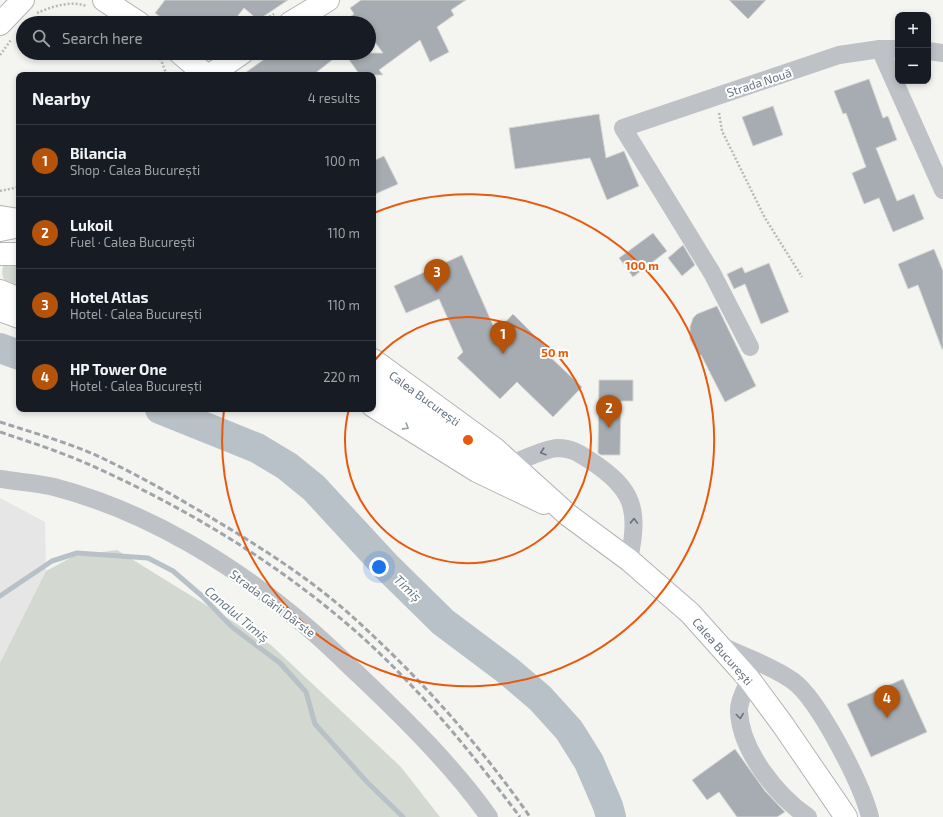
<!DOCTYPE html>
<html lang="en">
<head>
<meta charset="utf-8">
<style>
  :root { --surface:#171b24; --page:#242831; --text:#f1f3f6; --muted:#9ea1a6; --line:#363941; --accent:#b45309 }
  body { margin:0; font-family:"Exo 2",sans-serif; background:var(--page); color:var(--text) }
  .controls { position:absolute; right:12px; top:12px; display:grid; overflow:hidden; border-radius:8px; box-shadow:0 2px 6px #0003 }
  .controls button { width:36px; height:36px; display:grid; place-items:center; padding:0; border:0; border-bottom:1px solid var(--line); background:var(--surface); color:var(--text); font:20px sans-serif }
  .you { position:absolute; left:379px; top:567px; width:14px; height:14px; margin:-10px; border:3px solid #fff; border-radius:50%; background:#1a73e8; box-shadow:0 0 0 6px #1a73e833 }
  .badge { display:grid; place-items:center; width:26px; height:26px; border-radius:50%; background:var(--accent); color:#fff; font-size:13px; font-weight:700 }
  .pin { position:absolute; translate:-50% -33px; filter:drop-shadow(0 1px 2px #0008) }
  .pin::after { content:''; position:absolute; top:21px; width:14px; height:12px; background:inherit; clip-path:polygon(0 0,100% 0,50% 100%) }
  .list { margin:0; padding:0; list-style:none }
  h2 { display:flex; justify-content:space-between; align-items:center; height:52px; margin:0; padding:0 16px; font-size:17px }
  h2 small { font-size:13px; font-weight:400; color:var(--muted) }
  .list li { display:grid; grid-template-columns:26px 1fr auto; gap:12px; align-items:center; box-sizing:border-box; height:72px; padding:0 16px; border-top:1px solid var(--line) }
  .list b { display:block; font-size:15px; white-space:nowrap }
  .list p { margin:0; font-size:13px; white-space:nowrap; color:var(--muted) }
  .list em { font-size:13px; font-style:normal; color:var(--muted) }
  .icon { flex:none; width:22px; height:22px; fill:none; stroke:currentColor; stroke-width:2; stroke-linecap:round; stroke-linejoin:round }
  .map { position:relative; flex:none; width:943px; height:817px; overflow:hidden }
  .search { position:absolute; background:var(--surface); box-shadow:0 2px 6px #0003; left:16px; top:16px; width:360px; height:44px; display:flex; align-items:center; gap:10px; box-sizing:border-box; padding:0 14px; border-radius:22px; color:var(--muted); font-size:15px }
  .panel { position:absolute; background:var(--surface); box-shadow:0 2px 6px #0003; left:16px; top:72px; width:360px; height:340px; border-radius:8px }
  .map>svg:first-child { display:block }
</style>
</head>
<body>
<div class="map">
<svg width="943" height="817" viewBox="0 0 943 817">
  <rect width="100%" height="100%" fill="#f4f4f1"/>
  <!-- built -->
  <path fill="#e5e6e5" d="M0,498L45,522L46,571L0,663Z"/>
  <!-- green -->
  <g fill="#d3d9d1">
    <path d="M19,263V288C7,283 0,281 3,266Z"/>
    <path d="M117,550L271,645L401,767L440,817H0V663L46,571L74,556Z"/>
  </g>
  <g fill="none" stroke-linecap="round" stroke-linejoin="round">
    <!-- stream -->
    <path stroke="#b8c1c7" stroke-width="5" d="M0,596L52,561L77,553L148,558L173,571L202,596L232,627L280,663L306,692L315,724L367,782L403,817"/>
    <!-- river -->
    <g stroke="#b8c1c7" stroke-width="30">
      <path d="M0,348L19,355"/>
      <path d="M160,409L257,448L287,466L314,488L386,566L443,622L507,670L540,698L569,730L589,762L608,806L611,817"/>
    </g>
  </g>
  <!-- building -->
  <g fill="#a6acb1" stroke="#d6d6d4">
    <path d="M165,0H288L258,20L244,8L232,23H169L155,13Z"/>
    <path d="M361,0H466L451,10L454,15L437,27L449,52L430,62L420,40L379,70L383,75H360L344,53H383L369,34V23H341L354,14L350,8Z"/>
    <path d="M729,0H766L748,19Z"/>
    <path d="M273,53H341L313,75H242Z"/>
    <path d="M869,79L883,118L888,116L897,140L876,148L897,201L914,194L924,219L893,232L879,198L864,204L852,173L866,167L846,113L843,114L834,91Z"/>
    <path d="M773,106L783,135L753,146L742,117Z"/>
    <path d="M599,114L606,158L624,151L639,186L607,200L590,158L515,169L509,128Z"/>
    <path d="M384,156L398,184L373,195V161Z"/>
    <path d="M653,233L667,251L633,277L619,258Z"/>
    <path d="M683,245L695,265L682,276L668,258Z"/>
    <path d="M934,249L943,271V349H942L918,285L908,289L898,264Z"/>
    <path d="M462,255L496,332L513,314L549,350L546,353L582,387L553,417L517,382L500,399L457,358L463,352L439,299L406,313L394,286Z"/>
    <path d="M769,263L789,312L761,324L745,284L734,289L727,274L742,267L745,273Z"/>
    <path d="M717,306L756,386L725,402L701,355L699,356L690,339V327L693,318L697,314Z"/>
    <path d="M599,380H633V401H621L620,455H601L598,453Z"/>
    <path d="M903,679L927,732L871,757L847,704Z"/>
    <path d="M735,749L765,791L785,812L777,817H737L719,792L707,800L692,780Z"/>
  </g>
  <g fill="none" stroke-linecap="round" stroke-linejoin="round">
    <defs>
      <g id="major">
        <path d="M104,0L139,23"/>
        <path d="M290,23L328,0"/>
        <path d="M0,24L23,0"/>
        <path d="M180,53L206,75"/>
        <path d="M210,75L242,53"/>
        <path d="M0,230L19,226"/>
        <path d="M0,254H19"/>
        <path d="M0,291L19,299"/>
        <path d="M373,383L527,487"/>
      </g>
      <g id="highway">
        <path d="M0,217L19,220"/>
        <path d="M0,310L19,317"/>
        <path d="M373,360L495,449L568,515L629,560L690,613L749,679L783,725L846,817"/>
        <path d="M373,406L477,471L544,503"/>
      </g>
    </defs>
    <!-- major casing -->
    <use href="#major" stroke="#b2b5b9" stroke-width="24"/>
    <!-- highway casing -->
    <use href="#highway" stroke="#b1b4b7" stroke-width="24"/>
    <!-- path -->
    <g stroke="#b6b8bb" stroke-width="2.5" stroke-dasharray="2 2" stroke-linecap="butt">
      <path d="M37,13C51,7 71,0 86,6"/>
      <path d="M157,20L162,23"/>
      <path d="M259,23L274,14"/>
      <path d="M154,53L161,60L166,73L164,75"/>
      <path d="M0,55L11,40"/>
      <path d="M719,113L722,131L765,218L802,277"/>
      <path d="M0,191L19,187"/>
    </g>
    <!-- minor -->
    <g stroke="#bec1c5" stroke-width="18">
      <path d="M880,49L943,190"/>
      <path d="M928,51L943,53"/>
      <path d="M750,347L712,273L623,128L839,55L880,49H898"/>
      <path d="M511,464C525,459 543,449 558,448C572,448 580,454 591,461C635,490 639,510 629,560"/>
      <path d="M0,479C18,482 37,483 54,487C147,511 235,565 307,627C326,643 343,660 361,677C405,719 454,767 489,817"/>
      <path d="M722,646C745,657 772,666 793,681C819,700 862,785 870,817"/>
      <path d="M749,679C746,689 738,702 739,712C741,751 777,796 808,817"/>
    </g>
    <!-- major -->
    <use href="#major" stroke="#fff" stroke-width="22"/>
    <!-- highway -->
    <use href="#highway" stroke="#fff" stroke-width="22"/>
    <!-- rail -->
    <g stroke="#a0a4aa" stroke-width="3" stroke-dasharray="6 3" stroke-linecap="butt">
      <path d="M0,422C34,433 70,443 102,458C148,480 192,506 235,532C277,558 319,586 355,619C420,678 480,745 530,817"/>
      <path d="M0,432C33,443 67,454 99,469C187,509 272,560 346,623C412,679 468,748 520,817"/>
    </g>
  </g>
  <!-- one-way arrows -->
  <defs><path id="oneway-chevron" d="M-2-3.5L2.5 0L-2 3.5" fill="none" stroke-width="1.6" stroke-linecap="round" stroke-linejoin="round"/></defs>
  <use stroke="#949ca5" href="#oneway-chevron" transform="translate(406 427) rotate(32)"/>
  <g stroke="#66727f">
    <use href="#oneway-chevron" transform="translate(543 452) rotate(162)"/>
    <use href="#oneway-chevron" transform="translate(634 521) rotate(-88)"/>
    <use href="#oneway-chevron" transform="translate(740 716) rotate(82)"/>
  </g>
  <!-- distance rings -->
  <g fill="none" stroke="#e8590c" stroke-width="2">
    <path d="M373 362A123 123 0 1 1 349 409"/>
    <path d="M374 213A246 246 0 1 1 224 410"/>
  </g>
  <g text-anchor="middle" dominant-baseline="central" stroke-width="4" stroke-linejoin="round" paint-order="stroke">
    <!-- street labels -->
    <g font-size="12" fill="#66727f" stroke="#fff">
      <text transform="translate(759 82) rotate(-18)">Strada Nouă</text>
      <text transform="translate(425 398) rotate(36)">Calea București</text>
      <text transform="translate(273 603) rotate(37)">Strada Gării Dârste</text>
      <text transform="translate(723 651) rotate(49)">Calea București</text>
    </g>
    <!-- water labels -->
    <g font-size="13" font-style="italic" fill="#677983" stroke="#fff">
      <text transform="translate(408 588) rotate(44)">Timiș</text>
      <text transform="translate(237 614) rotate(40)">Canalul Timiș</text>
    </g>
  </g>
  <circle cx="468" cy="440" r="6" fill="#e8590c" stroke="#fff" stroke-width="2"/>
  <g font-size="12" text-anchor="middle" font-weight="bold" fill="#e8590c" stroke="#fff" stroke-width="4" stroke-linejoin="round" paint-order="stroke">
    <text x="642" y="270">100 m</text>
    <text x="555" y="357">50 m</text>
  </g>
</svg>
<div class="controls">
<button>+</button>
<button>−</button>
</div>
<div class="you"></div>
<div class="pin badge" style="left:503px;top:354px">1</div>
<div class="pin badge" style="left:609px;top:428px">2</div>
<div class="pin badge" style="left:437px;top:292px">3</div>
<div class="pin badge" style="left:887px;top:718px">4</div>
<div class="search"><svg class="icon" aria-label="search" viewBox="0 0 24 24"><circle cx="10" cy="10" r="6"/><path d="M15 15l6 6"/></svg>Search here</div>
<section class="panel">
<h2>Nearby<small>4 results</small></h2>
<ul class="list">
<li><span class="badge">1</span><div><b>Bilancia</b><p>Shop · Calea București</p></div><em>100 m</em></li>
<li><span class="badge">2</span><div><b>Lukoil</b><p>Fuel · Calea București</p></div><em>110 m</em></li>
<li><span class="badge">3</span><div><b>Hotel Atlas</b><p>Hotel · Calea București</p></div><em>110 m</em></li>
<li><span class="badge">4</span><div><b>HP Tower One</b><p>Hotel · Calea București</p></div><em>220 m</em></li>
</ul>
</section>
</div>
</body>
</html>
